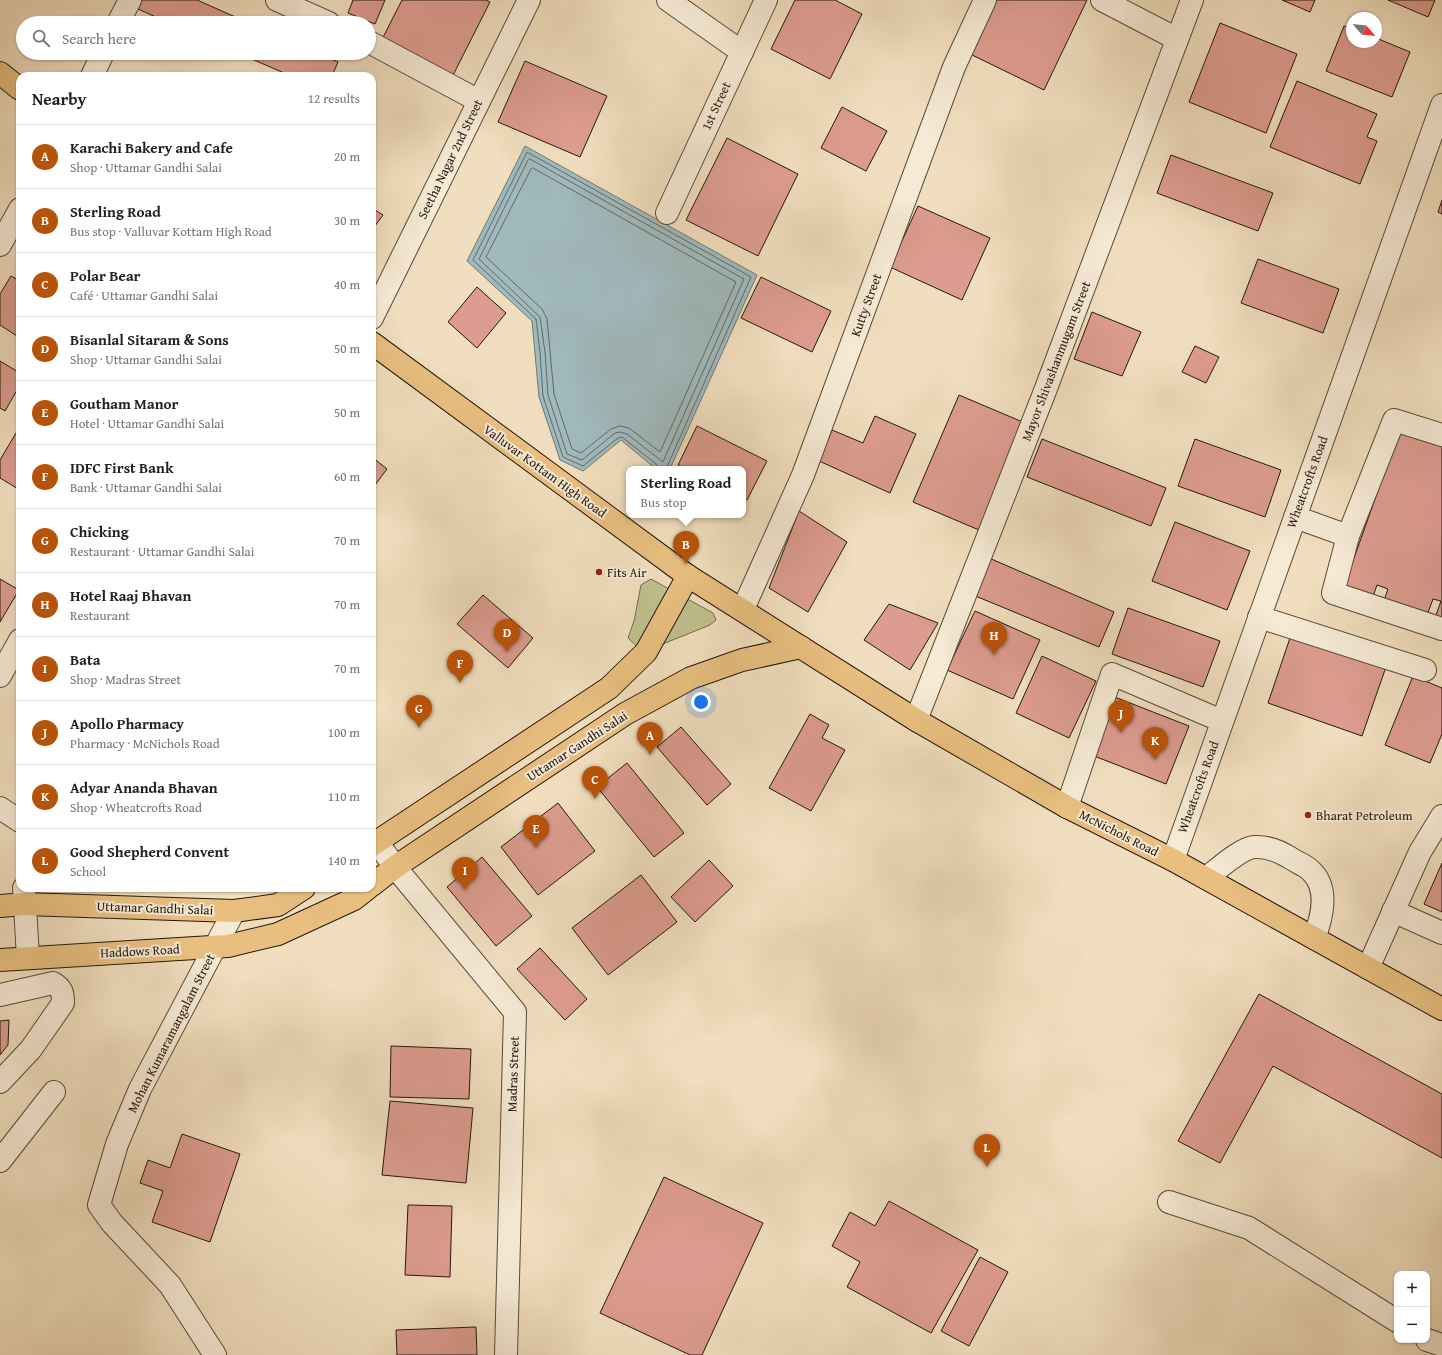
<!DOCTYPE html>
<html lang="en">
<head>
<meta charset="utf-8">
<style>
  :root { --surface:#fff; --page:#f2f2f2; --text:#202124; --muted:#757577; --line:#e0e0e0; --accent:#b45309 }
  body { margin:0; font-family:"Gentium Book Plus",serif; background:var(--page); color:var(--text) }
  .controls { position:absolute; right:12px; bottom:12px; display:grid; overflow:hidden; border-radius:8px; box-shadow:0 1px 3px #0004 }
  .controls button { width:36px; height:36px; display:grid; place-items:center; padding:0; border:0; border-bottom:1px solid var(--line); background:var(--surface); color:var(--text); font:20px sans-serif }
  .compass { position:absolute; left:1346px; top:12px; width:36px; height:36px; border-radius:50%; background:var(--surface); box-shadow:0 1px 3px #0004; rotate:118deg }
  .you { position:absolute; left:701px; top:702px; width:14px; height:14px; margin:-10px; border:3px solid #fff; border-radius:50%; background:#1a73e8; box-shadow:0 0 0 6px #1a73e833 }
  .badge { display:grid; place-items:center; width:26px; height:26px; border-radius:50%; background:var(--accent); color:#fff; font-size:13px; font-weight:700 }
  .pin { position:absolute; translate:-50% -33px; filter:drop-shadow(0 1px 2px #0008) }
  .pin::after { content:''; position:absolute; top:21px; width:14px; height:12px; background:inherit; clip-path:polygon(0 0,100% 0,50% 100%) }
  .popup { position:absolute; left:626px; top:466px; width:120px; height:52px; box-sizing:border-box; display:grid; place-content:center; border-radius:8px; background:var(--surface); filter:drop-shadow(0 1px 3px #0005); font-size:13px; white-space:nowrap; color:var(--muted) }
  .popup b { font-size:15px; color:var(--text) }
  .popup::after { content:''; position:absolute; left:50%; top:100%; margin-left:-8px; border:8px solid transparent; border-top-color:var(--surface) }
  .list { margin:0; padding:0; list-style:none }
  h2 { display:flex; justify-content:space-between; align-items:center; height:52px; margin:0; padding:0 16px; font-size:17px }
  h2 small { font-size:13px; font-weight:400; color:var(--muted) }
  .list li { display:grid; grid-template-columns:26px 1fr auto; gap:12px; align-items:center; box-sizing:border-box; height:64px; padding:0 16px; border-top:1px solid var(--line) }
  .list b { display:block; font-size:15px; white-space:nowrap }
  .list p { margin:0; font-size:13px; white-space:nowrap; color:var(--muted) }
  .list em { font-size:13px; font-style:normal; color:var(--muted) }
  .icon { flex:none; width:22px; height:22px; fill:none; stroke:currentColor; stroke-width:2; stroke-linecap:round; stroke-linejoin:round }
  .map { position:relative; flex:none; width:1442px; height:1355px; overflow:hidden }
  .search { position:absolute; background:var(--surface); box-shadow:0 1px 3px #0004; left:16px; top:16px; width:360px; height:44px; display:flex; align-items:center; gap:10px; box-sizing:border-box; padding:0 14px; border-radius:22px; color:var(--muted); font-size:15px }
  .panel { position:absolute; background:var(--surface); box-shadow:0 1px 3px #0004; left:16px; top:72px; width:360px; height:820px; border-radius:12px }
  .map>svg:first-child { display:block }
</style>
</head>
<body>
<div class="map">
<svg width="1442" height="1355" viewBox="0 0 1442 1355">
  <rect width="100%" height="100%" fill="#f1debe"/>
  <filter id="stains"><feTurbulence type="fractalNoise" baseFrequency=".005" numOctaves="4"/><feColorMatrix values="0 0 0 0 .2 0 0 0 0 .09 0 0 0 0 .02 0 0 0 .5 -.17"/></filter>
  <radialGradient id="worn" r=".72"><stop offset=".6" stop-color="#630" stop-opacity="0"/><stop offset="1" stop-color="#630" stop-opacity=".3"/></radialGradient>
  <!-- green -->
  <path fill="#c0c08e" stroke="#726c4e" d="M651,579L713,613L716,620L710,625L643,652L628,638L634,621L641,585Z"/>
  <!-- water -->
  <path fill="#a0b9bd" stroke="#6f7877" d="M525,146L757,275L670,469H656L621,440L583,471L560,460L539,397L532,321L467,261Z"/>
  <g fill="none" stroke-linecap="round" stroke-linejoin="round">
    <!-- shore -->
    <g stroke="#626866" stroke-width="1">
      <path d="M530,159L744,279L663,462L627,434L620,432L615,433L582,460L567,454L548,395L545,352L540,317L479,259L528,160Z"/>
      <path d="M533,168L736,282L660,452L629,428L620,426L611,429L581,453L572,449L554,394L547,319L542,309L486,257L531,169Z"/>
      <path d="M658,469L656,464L622,437L618,438L583,466L563,457L543,396L540,352L536,319L473,260L527,152L751,277L666,469"/>
    </g>
  </g>
  <!-- building -->
  <g fill="#dc9c8f" stroke="#25170f">
    <path d="M140,0H197L249,23H169L136,8Z"/>
    <path d="M353,0H385L375,24L348,13Z"/>
    <path d="M402,0H486L490,2L446,89L375,53Z"/>
    <path d="M795,0H835L862,14L830,79L771,49Z"/>
    <path d="M994,0H1087L1044,90L968,53Z"/>
    <path d="M1282,0H1315L1310,12Z"/>
    <path d="M1388,0H1435L1428,17Z"/>
    <path d="M1220,23L1297,54L1266,133L1189,102Z"/>
    <path d="M1344,26L1352,29V42H1376V38L1410,52L1392,97L1326,71Z"/>
    <path d="M238,53H317L338,62L332,76H291Z"/>
    <path d="M525,61L607,96L580,157L498,122Z"/>
    <path d="M1297,81L1377,114L1367,137L1377,141L1360,184L1270,147Z"/>
    <path d="M842,107L887,131L866,171L821,148Z"/>
    <path d="M727,138L798,174L758,256L686,220Z"/>
    <path d="M1171,155L1273,193L1258,231L1157,193Z"/>
    <path d="M1442,200V214L1438,212Z"/>
    <path d="M918,206L990,238L962,300L890,267Z"/>
    <path d="M372,208L383,215L372,230Z"/>
    <path d="M1258,259L1339,289L1323,333L1241,303Z"/>
    <path d="M11,276L20,281V338L0,325V294Z"/>
    <path d="M761,277L831,311L812,352L741,318Z"/>
    <path d="M477,287L506,313L477,348L448,322Z"/>
    <path d="M1092,312L1141,332L1122,376L1074,359Z"/>
    <path d="M1195,346L1219,357L1206,383L1182,372Z"/>
    <path d="M0,361L20,373V385L5,411L0,408Z"/>
    <path d="M959,395L1025,423L979,530L913,502Z"/>
    <path d="M875,416L916,434L890,493L819,461L832,430L863,443Z"/>
    <path d="M697,426L767,461L747,500L743,498V469H685L678,465Z"/>
    <path d="M1401,426L1442,440V624L1434,621L1441,601L1433,599L1426,618L1383,603L1388,589L1377,585L1372,599L1343,589Z"/>
    <path d="M19,428H20V490L0,478V460Z"/>
    <path d="M1042,439L1166,488L1151,526L1027,477Z"/>
    <path d="M1195,439L1281,470L1265,517L1178,486Z"/>
    <path d="M372,457L387,469L372,489Z"/>
    <path d="M799,511L847,542L808,612L769,588Z"/>
    <path d="M1175,522L1250,551L1227,610L1152,581Z"/>
    <path d="M989,558L1114,612L1099,647L973,595Z"/>
    <path d="M0,579L19,590L0,622Z"/>
    <path d="M483,595L533,638L508,668L457,624Z"/>
    <path d="M889,604L938,623L910,670L864,640Z"/>
    <path d="M1128,608L1220,641L1203,687L1112,654Z"/>
    <path d="M975,611L1040,640L1013,699L947,670Z"/>
    <path d="M1292,632L1387,664L1362,736L1268,703Z"/>
    <path d="M1042,656L1096,681L1069,738L1016,713Z"/>
    <path d="M1413,676L1442,688V734L1430,763L1385,745Z"/>
    <path d="M1112,696L1189,726L1166,784L1089,754Z"/>
    <path d="M810,714L829,725L822,738L845,750L811,811L769,788Z"/>
    <path d="M681,727L731,784L707,805L657,747Z"/>
    <path d="M627,763L684,833L654,857L597,787Z"/>
    <path d="M558,803L595,851L538,895L501,847Z"/>
    <path d="M482,857L532,916L496,946L447,887Z"/>
    <path d="M709,860L733,886L695,922L671,897Z"/>
    <path d="M1442,863V912L1424,904Z"/>
    <path d="M641,875L677,922L608,975L572,928Z"/>
    <path d="M540,948L587,999L565,1020L517,969Z"/>
    <path d="M1259,994L1442,1094V1158L1273,1066L1220,1163L1178,1141Z"/>
    <path d="M9,1020L8,1045L0,1055V1021Z"/>
    <path d="M391,1046L471,1049L469,1099L390,1097Z"/>
    <path d="M390,1101L473,1108L466,1183L382,1175Z"/>
    <path d="M182,1134L240,1154L210,1242L152,1222L163,1191L140,1183L148,1160L170,1168Z"/>
    <path d="M664,1177L763,1223L702,1355H690L600,1313Z"/>
    <path d="M889,1201L978,1250L931,1333L847,1287L860,1262L832,1246L850,1212L875,1226Z"/>
    <path d="M408,1205L452,1206L450,1277L405,1275Z"/>
    <path d="M980,1257L1008,1272L969,1346L941,1331Z"/>
    <path d="M476,1327L477,1355H397L396,1330Z"/>
  </g>
  <g fill="none" stroke-linecap="round" stroke-linejoin="round">
    <defs>
      <g id="minor">
        <path d="M277,0L329,23"/>
        <path d="M668,0L742,52"/>
        <path d="M1102,0L1177,39"/>
        <path d="M118,23L130,0"/>
        <path d="M369,42L479,101"/>
        <path d="M92,76L103,53"/>
        <path d="M667,213L766,0"/>
        <path d="M0,245L20,209"/>
        <path d="M372,318L529,0"/>
        <path d="M1442,435L1394,420L1348,536L1333,593L1442,629"/>
        <path d="M1295,517L1348,536"/>
        <path d="M743,609L803,475L954,67L985,0"/>
        <path d="M1259,617L1425,670"/>
        <path d="M0,676L20,640"/>
        <path d="M916,720L1045,391L1192,0"/>
        <path d="M1067,807L1112,674L1222,721"/>
        <path d="M0,808L20,821"/>
        <path d="M377,842L395,867L515,1012L506,1355"/>
        <path d="M1173,860L1442,105"/>
        <path d="M1206,878C1217,870 1241,848 1254,847C1267,846 1281,852 1292,859C1298,863 1307,866 1312,872C1329,889 1322,918 1314,938"/>
        <path d="M24,888L28,958"/>
        <path d="M1393,911L1442,933"/>
        <path d="M1368,968L1420,852L1442,816"/>
        <path d="M0,995L53,983C62,988 63,993 63,1003L31,1049L0,1082"/>
        <path d="M0,1161L54,1092"/>
        <path d="M1169,1202L1249,1228L1397,1321"/>
        <path d="M1427,1340L1442,1345"/>
        <path d="M215,1355L170,1285L112,1223L99,1205L117,1144L140,1089L234,911"/>
      </g>
      <g id="major">
        <path d="M0,73L20,89"/>
        <path d="M372,343L688,576L916,720L1067,807L1173,860L1442,1009"/>
        <path d="M372,845L609,688L646,652L688,576"/>
        <path d="M372,885L395,867L625,714L691,678L742,660L801,647"/>
        <path d="M0,906L25,904L234,911L278,905L304,888"/>
        <path d="M0,960L228,946L278,934L354,899L368,888"/>
      </g>
    </defs>
    <!-- minor casing -->
    <use href="#minor" stroke="#58493b" stroke-width="24"/>
    <!-- major casing -->
    <use href="#major" stroke="#25170f" stroke-width="24"/>
    <!-- minor -->
    <use href="#minor" stroke="#f6ead5" stroke-width="22"/>
    <!-- major -->
    <use href="#major" stroke="#e8bf7f" stroke-width="22"/>
  </g>
  <!-- markers -->
  <g fill="#8f2418" stroke="#f6ead5" stroke-width="1.5">
    <circle cx="599" cy="572" r="4"/>
    <circle cx="1308" cy="815" r="4"/>
  </g>
  <g text-anchor="middle" dominant-baseline="central" stroke-width="4" stroke-linejoin="round" paint-order="stroke">
    <!-- street labels -->
    <g font-size="13" fill="#25170f" stroke="#f6ead5">
      <text transform="translate(716 106) rotate(-65)">1st Street</text>
      <text transform="translate(450 159) rotate(-64)">Seetha Nagar 2nd Street</text>
      <text transform="translate(866 305) rotate(-70)">Kutty Street</text>
      <text transform="translate(1056 361) rotate(-69)">Mayor Shivashanmugam Street</text>
      <text transform="translate(545 471) rotate(36)">Valluvar Kottam High Road</text>
      <text transform="translate(1307 482) rotate(-70)">Wheatcrofts Road</text>
      <text transform="translate(577 746) rotate(-33)">Uttamar Gandhi Salai</text>
      <text transform="translate(1198 787) rotate(-70)">Wheatcrofts Road</text>
      <text transform="translate(1119 833) rotate(27)">McNichols Road</text>
      <text transform="translate(155 908) rotate(2)">Uttamar Gandhi Salai</text>
      <text transform="translate(140 951) rotate(-3)">Haddows Road</text>
      <text transform="translate(171 1033) rotate(-63)">Mohan Kumaramangalam Street</text>
      <text transform="translate(513 1074) rotate(-88)">Madras Street</text>
    </g>
    <!-- poi labels -->
    <g font-size="13" fill="#25170f" stroke="#f6ead5" text-anchor="start">
      <text x="607" y="572">Fits Air</text>
      <text x="1316" y="815">Bharat Petroleum</text>
    </g>
  </g>
  <rect width="100%" height="100%" filter="url(#stains)"/>
  <rect width="100%" height="100%" fill="url(#worn)"/>
</svg>
<div class="controls">
<button>+</button>
<button>−</button>
</div>
<svg class="compass" viewBox="-18 -18 36 36"><path d="M0-13l5 13h-10z" fill="#e53935"/><path d="M0 13l5-13h-10z" fill="#757577"/></svg>
<div class="you"></div>
<div class="pin badge" style="left:650px;top:755px">A</div>
<div class="pin badge" style="left:686px;top:564px">B</div>
<div class="popup"><b>Sterling Road</b>Bus stop</div>
<div class="pin badge" style="left:595px;top:799px">C</div>
<div class="pin badge" style="left:507px;top:652px">D</div>
<div class="pin badge" style="left:536px;top:848px">E</div>
<div class="pin badge" style="left:460px;top:683px">F</div>
<div class="pin badge" style="left:419px;top:728px">G</div>
<div class="pin badge" style="left:994px;top:655px">H</div>
<div class="pin badge" style="left:465px;top:890px">I</div>
<div class="pin badge" style="left:1121px;top:733px">J</div>
<div class="pin badge" style="left:1155px;top:760px">K</div>
<div class="pin badge" style="left:987px;top:1167px">L</div>
<div class="search"><svg class="icon" aria-label="search" viewBox="0 0 24 24"><circle cx="10" cy="10" r="6"/><path d="M15 15l6 6"/></svg>Search here</div>
<section class="panel">
<h2>Nearby<small>12 results</small></h2>
<ul class="list">
<li><span class="badge">A</span><div><b>Karachi Bakery and Cafe</b><p>Shop · Uttamar Gandhi Salai</p></div><em>20 m</em></li>
<li><span class="badge">B</span><div><b>Sterling Road</b><p>Bus stop · Valluvar Kottam High Road</p></div><em>30 m</em></li>
<li><span class="badge">C</span><div><b>Polar Bear</b><p>Café · Uttamar Gandhi Salai</p></div><em>40 m</em></li>
<li><span class="badge">D</span><div><b>Bisanlal Sitaram &amp; Sons</b><p>Shop · Uttamar Gandhi Salai</p></div><em>50 m</em></li>
<li><span class="badge">E</span><div><b>Goutham Manor</b><p>Hotel · Uttamar Gandhi Salai</p></div><em>50 m</em></li>
<li><span class="badge">F</span><div><b>IDFC First Bank</b><p>Bank · Uttamar Gandhi Salai</p></div><em>60 m</em></li>
<li><span class="badge">G</span><div><b>Chicking</b><p>Restaurant · Uttamar Gandhi Salai</p></div><em>70 m</em></li>
<li><span class="badge">H</span><div><b>Hotel Raaj Bhavan</b><p>Restaurant</p></div><em>70 m</em></li>
<li><span class="badge">I</span><div><b>Bata</b><p>Shop · Madras Street</p></div><em>70 m</em></li>
<li><span class="badge">J</span><div><b>Apollo Pharmacy</b><p>Pharmacy · McNichols Road</p></div><em>100 m</em></li>
<li><span class="badge">K</span><div><b>Adyar Ananda Bhavan</b><p>Shop · Wheatcrofts Road</p></div><em>110 m</em></li>
<li><span class="badge">L</span><div><b>Good Shepherd Convent</b><p>School</p></div><em>140 m</em></li>
</ul>
</section>
</div>
</body>
</html>
